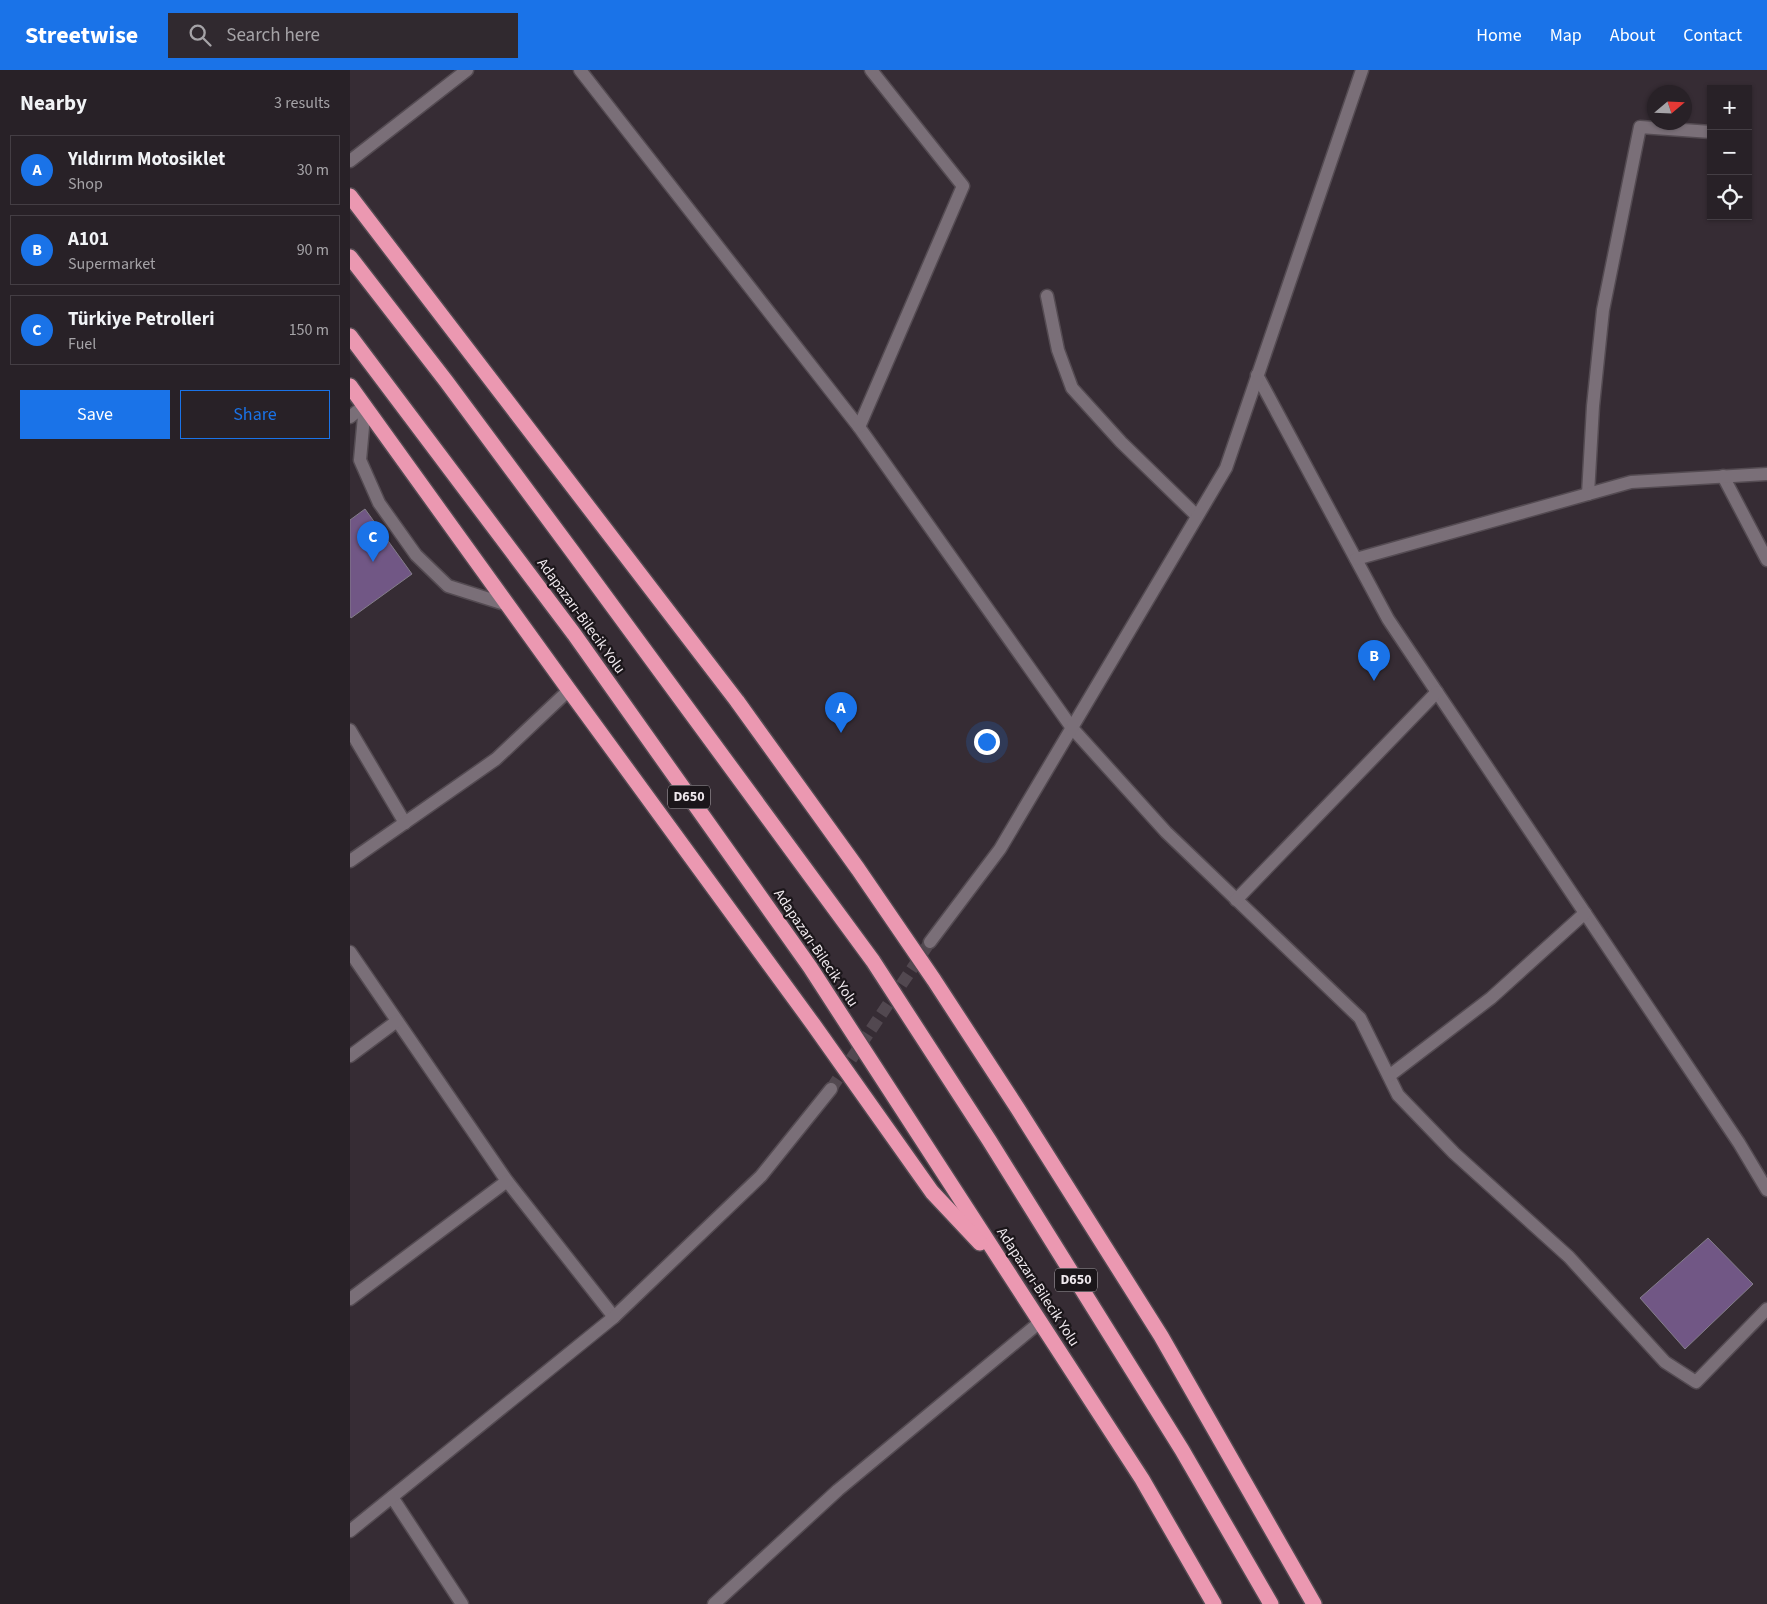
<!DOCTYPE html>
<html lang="en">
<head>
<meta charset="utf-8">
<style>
  :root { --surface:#282127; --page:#30292f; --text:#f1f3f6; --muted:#a5a3a7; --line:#443e44; --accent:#1a73e8 }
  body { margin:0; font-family:"Source Sans 3",sans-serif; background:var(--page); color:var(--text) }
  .controls { position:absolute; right:15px; top:15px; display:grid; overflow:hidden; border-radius:0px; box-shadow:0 1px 4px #0004 }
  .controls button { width:45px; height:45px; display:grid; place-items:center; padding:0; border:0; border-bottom:1px solid var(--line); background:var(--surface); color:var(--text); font:25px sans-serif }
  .compass { position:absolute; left:1297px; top:15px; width:45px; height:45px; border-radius:50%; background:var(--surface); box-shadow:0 1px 4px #0004; rotate:71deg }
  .you { position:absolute; left:636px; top:671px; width:18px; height:18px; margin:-12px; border:4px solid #fff; border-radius:50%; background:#1a73e8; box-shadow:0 0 0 8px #1a73e833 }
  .badge { display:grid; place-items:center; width:32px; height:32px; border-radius:50%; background:var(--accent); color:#fff; font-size:16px; font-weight:700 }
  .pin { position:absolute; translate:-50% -41px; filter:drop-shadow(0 1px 2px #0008) }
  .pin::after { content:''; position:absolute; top:26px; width:18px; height:15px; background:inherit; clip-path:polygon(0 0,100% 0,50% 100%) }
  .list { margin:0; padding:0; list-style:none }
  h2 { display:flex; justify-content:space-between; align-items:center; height:65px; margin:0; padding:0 20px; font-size:21px }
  h2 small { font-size:16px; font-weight:400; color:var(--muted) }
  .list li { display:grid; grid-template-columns:32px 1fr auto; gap:15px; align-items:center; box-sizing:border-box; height:70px; margin:0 10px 10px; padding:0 10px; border:1px solid var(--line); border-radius:0px }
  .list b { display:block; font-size:19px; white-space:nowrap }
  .list p { margin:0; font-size:16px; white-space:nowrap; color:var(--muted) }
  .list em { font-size:16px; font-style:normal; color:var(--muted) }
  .actions { display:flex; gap:10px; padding:15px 20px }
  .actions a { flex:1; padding:11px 0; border:1px solid var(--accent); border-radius:0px; text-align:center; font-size:18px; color:var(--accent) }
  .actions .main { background:var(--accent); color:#fff }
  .icon { flex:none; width:28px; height:28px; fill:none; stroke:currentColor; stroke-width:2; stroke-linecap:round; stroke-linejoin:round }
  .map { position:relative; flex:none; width:1417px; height:1534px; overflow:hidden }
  header { display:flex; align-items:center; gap:30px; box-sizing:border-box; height:70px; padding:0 25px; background:var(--accent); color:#fff }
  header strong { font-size:24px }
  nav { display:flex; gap:28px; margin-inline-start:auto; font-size:18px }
  .search { width:350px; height:45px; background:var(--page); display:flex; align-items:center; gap:12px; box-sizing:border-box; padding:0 18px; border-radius:0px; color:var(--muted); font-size:19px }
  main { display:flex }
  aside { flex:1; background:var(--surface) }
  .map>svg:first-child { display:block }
</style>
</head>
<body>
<header>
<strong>Streetwise</strong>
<div class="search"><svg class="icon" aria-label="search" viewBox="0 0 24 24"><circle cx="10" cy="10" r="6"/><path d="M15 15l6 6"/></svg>Search here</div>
<nav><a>Home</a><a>Map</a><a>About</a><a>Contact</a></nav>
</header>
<main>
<aside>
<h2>Nearby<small>3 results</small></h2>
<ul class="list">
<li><span class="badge">A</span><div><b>Yıldırım Motosiklet</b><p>Shop</p></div><em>30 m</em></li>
<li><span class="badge">B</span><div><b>A101</b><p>Supermarket</p></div><em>90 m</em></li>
<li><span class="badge">C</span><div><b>Türkiye Petrolleri</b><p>Fuel</p></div><em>150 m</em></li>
</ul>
<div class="actions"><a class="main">Save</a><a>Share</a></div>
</aside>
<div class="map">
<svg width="1417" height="1534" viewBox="0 0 1417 1534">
  <rect width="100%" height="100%" fill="#362c34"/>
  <!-- building -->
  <g fill="#715785" stroke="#847e8a">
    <path d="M15,439L62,504L1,548L0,546V450Z"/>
    <path d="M1358,1168L1403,1214L1335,1279L1290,1228Z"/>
  </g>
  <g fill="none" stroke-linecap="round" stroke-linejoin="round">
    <!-- secondary-tunnel -->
    <path stroke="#524850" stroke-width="12" stroke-dasharray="12 6" stroke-linecap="butt" d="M481,1019L580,872"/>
    <defs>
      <path id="lane" d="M15,335L10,390L29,433L66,485L98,516L158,535"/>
      <g id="street">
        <path d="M230,0L509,357L722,658L816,762L1010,948L1048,1025L1104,1083L1219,1187L1315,1292L1346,1312L1417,1239"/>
        <path d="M0,91L117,0"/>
        <path d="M697,226L708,280L722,318L771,372L847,446"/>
        <path d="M907,305L1038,549L1389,1073L1417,1120"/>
        <path d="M0,347L15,335"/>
        <path d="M509,357L613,116L521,0"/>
        <path d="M1373,406L1417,490"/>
        <path d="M1238,424L1243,336L1253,240L1290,57L1361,62"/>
        <path d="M1006,489L1281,412L1417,404"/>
        <path d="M0,660L55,753"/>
        <path d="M0,791L146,689L219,620"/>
        <path d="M886,830L1087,622"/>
        <path d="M0,882L157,1111L264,1247"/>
        <path d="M0,986L47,951"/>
        <path d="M1039,1006L1141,928L1235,843"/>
        <path d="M0,1229L157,1111"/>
        <path d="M42,1427L112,1534"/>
        <path d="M364,1534L488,1420L690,1252"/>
      </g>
      <g id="secondary">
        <path d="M580,872L650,779L876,398L1012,0"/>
        <path d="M0,1461L264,1247L411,1106L481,1019"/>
      </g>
      <g id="highway">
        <path d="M0,126L387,631L508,799L584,910L668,1039L811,1266L964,1534"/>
        <path d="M0,187L96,311L222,481L523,891L639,1070L832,1380L921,1534"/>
        <path d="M0,266L224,564L460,897L792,1409L864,1534"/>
        <path d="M0,316L219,620L463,954L582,1122L630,1173"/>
      </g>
    </defs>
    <!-- lane casing -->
    <use href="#lane" stroke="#544b52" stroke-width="15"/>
    <!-- street casing -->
    <use href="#street" stroke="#544b52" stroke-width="15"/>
    <!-- secondary casing -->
    <use href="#secondary" stroke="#544b52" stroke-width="15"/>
    <!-- highway casing -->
    <use href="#highway" stroke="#544b52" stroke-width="18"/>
    <!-- lane -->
    <use href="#lane" stroke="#7a6f78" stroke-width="12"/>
    <!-- street -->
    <use href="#street" stroke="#7a6f78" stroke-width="12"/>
    <!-- secondary -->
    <use href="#secondary" stroke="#7a6f78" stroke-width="12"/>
    <!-- highway -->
    <use href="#highway" stroke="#eb98b1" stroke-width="15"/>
  </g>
  <g text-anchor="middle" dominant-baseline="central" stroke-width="4.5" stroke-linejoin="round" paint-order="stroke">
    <!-- shield labels -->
    <g fill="#1b161a" stroke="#afa9ae" stroke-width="1">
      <rect x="318" y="715.5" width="42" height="23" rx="4"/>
      <rect x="705" y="1198.5" width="42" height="23" rx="4"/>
    </g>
    <g font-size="14" font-weight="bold" fill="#efe8ed">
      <text x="339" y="727">D650</text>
      <text x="726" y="1210">D650</text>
    </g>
    <!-- street labels -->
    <g font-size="15" fill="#efe8ed" stroke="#1b161a">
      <text transform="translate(231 546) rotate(54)">Adapazarı-Bilecik Yolu</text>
      <text transform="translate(466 878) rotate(56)">Adapazarı-Bilecik Yolu</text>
      <text transform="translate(688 1217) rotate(57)">Adapazarı-Bilecik Yolu</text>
    </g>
  </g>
</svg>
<div class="controls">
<button>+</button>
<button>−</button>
<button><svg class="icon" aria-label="locate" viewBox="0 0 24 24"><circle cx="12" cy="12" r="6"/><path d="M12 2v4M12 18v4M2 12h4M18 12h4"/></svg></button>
</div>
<svg class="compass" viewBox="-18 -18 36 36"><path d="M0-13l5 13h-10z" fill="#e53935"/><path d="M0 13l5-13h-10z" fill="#a5a3a7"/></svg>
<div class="you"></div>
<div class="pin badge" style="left:491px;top:663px">A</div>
<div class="pin badge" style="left:1024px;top:611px">B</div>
<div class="pin badge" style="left:23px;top:492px">C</div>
</div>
</main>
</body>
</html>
